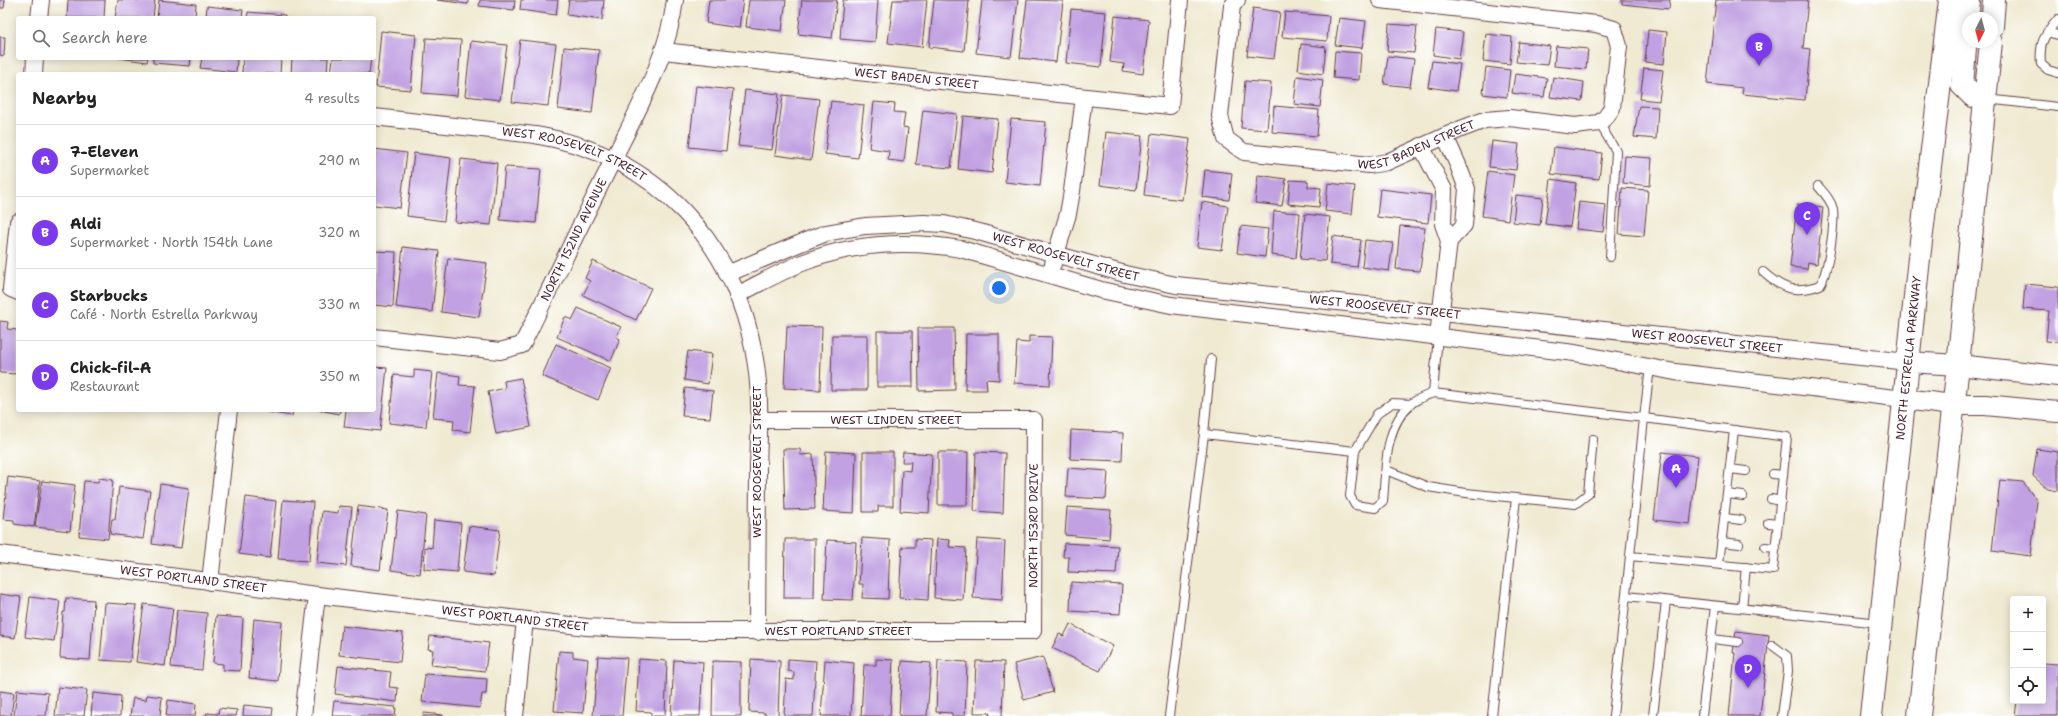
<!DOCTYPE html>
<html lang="en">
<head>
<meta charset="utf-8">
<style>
  :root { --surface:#fff; --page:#f2f2f2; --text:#222; --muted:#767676; --line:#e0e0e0; --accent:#7c3aed }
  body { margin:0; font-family:"Shantell Sans",sans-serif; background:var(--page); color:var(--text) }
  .controls { position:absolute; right:12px; bottom:12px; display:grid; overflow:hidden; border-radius:4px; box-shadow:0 2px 10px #0003 }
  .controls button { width:36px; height:36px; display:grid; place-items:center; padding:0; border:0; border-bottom:1px solid var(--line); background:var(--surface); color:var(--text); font:20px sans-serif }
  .compass { position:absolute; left:1962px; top:12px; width:36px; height:36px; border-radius:50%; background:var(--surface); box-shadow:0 2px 10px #0003; rotate:186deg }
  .you { position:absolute; left:999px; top:288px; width:14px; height:14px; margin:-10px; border:3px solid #fff; border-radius:50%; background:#1a73e8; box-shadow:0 0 0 6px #1a73e833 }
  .badge { display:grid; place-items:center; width:26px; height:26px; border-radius:50%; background:var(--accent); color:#fff; font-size:13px; font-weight:700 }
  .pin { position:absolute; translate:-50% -33px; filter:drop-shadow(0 1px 2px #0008) }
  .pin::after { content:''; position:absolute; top:21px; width:14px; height:12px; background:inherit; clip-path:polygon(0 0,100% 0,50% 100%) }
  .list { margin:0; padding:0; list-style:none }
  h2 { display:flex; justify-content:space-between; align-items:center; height:52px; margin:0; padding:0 16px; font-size:17px }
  h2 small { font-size:13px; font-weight:400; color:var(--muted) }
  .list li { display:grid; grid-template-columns:26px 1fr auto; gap:12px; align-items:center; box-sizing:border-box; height:72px; padding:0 16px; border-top:1px solid var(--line) }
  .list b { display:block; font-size:15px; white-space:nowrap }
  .list p { margin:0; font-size:13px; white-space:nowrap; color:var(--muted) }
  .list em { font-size:13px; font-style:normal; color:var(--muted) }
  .icon { flex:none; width:22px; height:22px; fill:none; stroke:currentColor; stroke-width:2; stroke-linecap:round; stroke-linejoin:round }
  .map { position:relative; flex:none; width:2058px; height:716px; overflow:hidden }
  .search { position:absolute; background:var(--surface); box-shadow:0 2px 10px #0003; left:16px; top:16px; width:360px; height:44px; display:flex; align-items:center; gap:10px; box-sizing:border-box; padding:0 14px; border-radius:4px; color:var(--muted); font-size:15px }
  .panel { position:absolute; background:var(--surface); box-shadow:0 2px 10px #0003; left:16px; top:72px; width:360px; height:340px; border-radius:4px }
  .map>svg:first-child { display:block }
</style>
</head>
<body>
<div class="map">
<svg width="2058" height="716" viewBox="0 0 2058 716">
  <rect width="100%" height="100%" fill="#fff"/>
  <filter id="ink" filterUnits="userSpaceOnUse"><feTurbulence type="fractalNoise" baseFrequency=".025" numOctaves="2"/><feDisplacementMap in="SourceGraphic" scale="8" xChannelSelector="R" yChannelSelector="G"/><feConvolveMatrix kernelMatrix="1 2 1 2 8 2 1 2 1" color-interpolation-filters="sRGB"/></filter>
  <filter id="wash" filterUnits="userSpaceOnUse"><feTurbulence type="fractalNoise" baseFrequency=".012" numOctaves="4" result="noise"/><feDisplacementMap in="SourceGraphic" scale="16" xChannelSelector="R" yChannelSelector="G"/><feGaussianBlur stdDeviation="0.9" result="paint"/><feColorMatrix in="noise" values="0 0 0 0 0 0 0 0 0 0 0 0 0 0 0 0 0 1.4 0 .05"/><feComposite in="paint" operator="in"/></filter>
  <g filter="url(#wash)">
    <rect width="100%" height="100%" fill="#f0ead2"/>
    <g id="blocks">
      <!-- building -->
      <g fill="#c1a1e2">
        <path d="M0,0H5L4,8H0Z"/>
        <path d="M68,0H105L104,18H67Z"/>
        <path d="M118,0H155L153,18H115Z"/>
        <path d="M159,0L196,4L195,18H157Z"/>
        <path d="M437,0H468V4Z"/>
        <path d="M480,0H515L514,10L479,6Z"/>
        <path d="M521,0H558L556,15L520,10Z"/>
        <path d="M569,0H604L602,20L567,15Z"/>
        <path d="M709,0H743L739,28L706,23Z"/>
        <path d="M749,0H786L782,31L746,27Z"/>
        <path d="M802,0H837L832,38L798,34Z"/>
        <path d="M843,0H878L875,42L840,39Z"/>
        <path d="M893,0H927L922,47L888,43Z"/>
        <path d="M934,0H969L964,51L929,47Z"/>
        <path d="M982,0H1018L1011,57L976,53Z"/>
        <path d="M1027,0L1063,1L1056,62L1020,58Z"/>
        <path d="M1622,0H1670L1669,9L1622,4Z"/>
        <path d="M1716,0H1808L1803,48L1810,49L1805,100L1742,94L1743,88L1707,84Z"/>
        <path d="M207,6L243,10L242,18H206Z"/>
        <path d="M1253,8L1280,12L1274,59L1247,56Z"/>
        <path d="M1071,9L1106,12L1101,67L1066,63Z"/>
        <path d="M248,12L285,15V18H247Z"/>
        <path d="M1285,12L1329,16L1327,41L1282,37Z"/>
        <path d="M1115,16L1149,20L1143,74L1123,71L1124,64L1110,62Z"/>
        <path d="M1339,18L1366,21L1362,48L1335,45Z"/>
        <path d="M1389,24L1417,26L1414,53L1387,51Z"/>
        <path d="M1436,29L1463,32L1459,59L1433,55Z"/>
        <path d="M1648,30L1667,32L1664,64L1645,62Z"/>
        <path d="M381,31L416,35L411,90L376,87Z"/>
        <path d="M1486,34L1512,37L1510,64L1483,61Z"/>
        <path d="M0,37H5L4,56L0,55Z"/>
        <path d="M426,38L461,40L457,96L422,93Z"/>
        <path d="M520,40L556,44L548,106L512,102Z"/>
        <path d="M471,41L507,45L500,100L465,96Z"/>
        <path d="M1519,42L1550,46L1547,65L1516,62Z"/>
        <path d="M1301,44L1326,47L1323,74L1298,70Z"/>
        <path d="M1556,46L1588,49L1586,69L1554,66Z"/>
        <path d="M564,47L599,50L592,113L558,109Z"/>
        <path d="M1335,51L1361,53L1359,80L1333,78Z"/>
        <path d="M1388,56L1414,59L1410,87L1384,84Z"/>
        <path d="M119,58H148L147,62Z"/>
        <path d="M153,58H191L190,66L153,63Z"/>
        <path d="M202,58H237L236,72L200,68Z"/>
        <path d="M243,58H281L280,74L242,73Z"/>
        <path d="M292,58H328L327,74H291Z"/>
        <path d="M333,58H371L369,74H331Z"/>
        <path d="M1432,61L1460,64L1456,91L1428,87Z"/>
        <path d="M1486,67L1510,70L1507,97L1483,94Z"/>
        <path d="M1644,68L1663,70L1659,101L1640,99Z"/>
        <path d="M1515,74L1547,78L1544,97L1512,93Z"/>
        <path d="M1297,76L1323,80L1320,107L1294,104Z"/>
        <path d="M1553,77L1584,82L1582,101L1550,97Z"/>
        <path d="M1245,81L1271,83L1267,130L1241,128Z"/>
        <path d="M696,86L733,90L726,151L689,147Z"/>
        <path d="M745,90L779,94L772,150L738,146Z"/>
        <path d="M783,95L819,99L811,160L775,155Z"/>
        <path d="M831,101L864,105L858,158L825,154Z"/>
        <path d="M874,102L895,104L894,112L905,113L903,127L908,128L904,162L888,160L889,151L869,148Z"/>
        <path d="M1274,106L1319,110L1317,136L1272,132Z"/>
        <path d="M1639,106L1658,107L1656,139L1634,137Z"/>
        <path d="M923,110L957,114L951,168L916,165Z"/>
        <path d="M963,116L998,119L992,173L958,169Z"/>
        <path d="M1011,119L1046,122L1040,186L1005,182Z"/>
        <path d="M1106,132L1142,136L1136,190L1100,185Z"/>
        <path d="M1151,134L1190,139L1182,200L1144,195Z"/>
        <path d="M1492,141L1519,144L1516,170L1489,167Z"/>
        <path d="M1554,147L1602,153L1599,179L1551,174Z"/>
        <path d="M374,149L407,153L400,208L374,205Z"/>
        <path d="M414,153L451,158L444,221L407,216Z"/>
        <path d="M1625,156L1652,158L1650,186L1623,183Z"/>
        <path d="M461,159L497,163L491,225L455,222Z"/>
        <path d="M505,167L541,169L536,223L500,220Z"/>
        <path d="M1205,170L1232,173L1229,200L1202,197Z"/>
        <path d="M1488,171L1514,175L1508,220L1482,216Z"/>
        <path d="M1258,175L1286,179L1282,206L1255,203Z"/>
        <path d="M1551,179L1576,183L1570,227L1545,224Z"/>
        <path d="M1290,180L1308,181V187L1321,188L1319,207L1288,204Z"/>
        <path d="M1328,183L1355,186L1352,214L1325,211Z"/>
        <path d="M1622,188L1648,190L1644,236L1619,234Z"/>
        <path d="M1380,189L1431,195L1428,223L1377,217Z"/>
        <path d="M1516,195L1543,198L1540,225L1513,222Z"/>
        <path d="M1202,202L1228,206L1222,250L1197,247Z"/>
        <path d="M1579,202L1606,205L1603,232L1576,229Z"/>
        <path d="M1797,204L1823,207L1817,264L1808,262L1807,269L1790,267Z"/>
        <path d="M1274,211L1300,213L1296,258L1271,255Z"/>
        <path d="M1305,214L1330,217L1325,261L1300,259Z"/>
        <path d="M1241,226L1268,229L1265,257L1237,253Z"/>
        <path d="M1400,226L1425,228L1420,271L1396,269Z"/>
        <path d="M1333,236L1361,240L1357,267L1330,264Z"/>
        <path d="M1365,240L1393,243L1389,271L1362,267Z"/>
        <path d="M403,247L439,251L432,312L396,307Z"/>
        <path d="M374,251L396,252L393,307L374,305Z"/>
        <path d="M448,258L487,263L479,317L441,312Z"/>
        <path d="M593,261L651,288L636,320L583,295L590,281L585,278Z"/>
        <path d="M2025,284L2058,287V342L2046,341L2049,311L2023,309Z"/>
        <path d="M578,308L621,327L616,337L620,339L611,361L557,337L565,317L572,320Z"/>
        <path d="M0,321L8,322L7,329L18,330V374L0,373Z"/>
        <path d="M787,326L822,327L820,390L784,388Z"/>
        <path d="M918,328H954L955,390L919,391Z"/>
        <path d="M877,331H912L913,387H877Z"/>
        <path d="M966,334H999V380L986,379L987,390H965Z"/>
        <path d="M832,335H867V390H831Z"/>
        <path d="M1029,336L1052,337L1050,385L1014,383L1017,342L1029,343Z"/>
        <path d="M556,344L611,368L598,400L542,376Z"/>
        <path d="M688,351L712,354L708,384L684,380Z"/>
        <path d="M374,367L387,368L380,431L344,427L346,410H374Z"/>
        <path d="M414,370L432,372L426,427L389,423L394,375L414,377Z"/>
        <path d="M438,373L460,376L459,385L475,386L470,432L453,430L454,420L433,418Z"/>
        <path d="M521,378L531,427L496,434L488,392L505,388L504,381Z"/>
        <path d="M685,388L713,391L710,418L682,416Z"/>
        <path d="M254,410H293L292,416Z"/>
        <path d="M319,410H340L339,414Z"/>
        <path d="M1071,430L1123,433L1122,461L1070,459Z"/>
        <path d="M783,449H800L801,455L813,454L815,509L785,510Z"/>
        <path d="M2037,449L2058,452V491L2048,489L2033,476Z"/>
        <path d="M826,451L856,453L854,513L823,511Z"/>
        <path d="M863,452H893V506H878V512H863Z"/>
        <path d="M903,452L932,454L929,513L900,511L902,470L910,471L911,462H902Z"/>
        <path d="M938,452H968L967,505H938Z"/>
        <path d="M976,452L1005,453L1003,513L974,511Z"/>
        <path d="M1662,452L1698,456L1690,524L1654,520Z"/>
        <path d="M1068,468L1108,471L1106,499L1066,497Z"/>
        <path d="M8,477L40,481L34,527L14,524V520L3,519Z"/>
        <path d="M99,478L113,480L108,539L79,536L84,481L98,482Z"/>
        <path d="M2000,480L2023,482L2037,501L2031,556L1992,551Z"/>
        <path d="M42,481L75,485L70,531L35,527Z"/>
        <path d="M160,484L189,488L181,548L152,544Z"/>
        <path d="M119,487L150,491L143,539L110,534L112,519H115Z"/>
        <path d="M246,497L276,501L270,558L239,554Z"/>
        <path d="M283,500L313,502L309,561L278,559Z"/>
        <path d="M339,506L352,507L346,566L317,563L322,511L338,513Z"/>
        <path d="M358,506L388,510L380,570L351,566Z"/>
        <path d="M1067,507L1111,510L1109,539L1065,535Z"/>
        <path d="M398,511L426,515L420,574L391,570Z"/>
        <path d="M434,520L461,523L457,572L424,569L425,547L432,548Z"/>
        <path d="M469,526L500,530L494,576L463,572Z"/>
        <path d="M862,538L890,540L888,599L862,598L863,584H859Z"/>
        <path d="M785,539H815L814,598H784Z"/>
        <path d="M915,539L931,540L928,600L899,598L902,547H915Z"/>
        <path d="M937,539L950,540L949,547L966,548L963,600L934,598Z"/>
        <path d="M977,539L1005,541L1002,600L973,598Z"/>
        <path d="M827,540L856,542L853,600L824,599Z"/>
        <path d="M1064,543L1118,546L1116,574L1068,572L1069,557H1063Z"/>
        <path d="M1071,582L1122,585L1120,614L1070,611Z"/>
        <path d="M0,594L21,597L15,638L0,636Z"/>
        <path d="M30,597L60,601L54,641L25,637Z"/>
        <path d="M66,598L94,600L90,660L60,658L63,612H65Z"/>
        <path d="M105,603L136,605L130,662L100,660Z"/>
        <path d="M144,604L173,608L165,666L136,662Z"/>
        <path d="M177,610L207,613L202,670L171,667Z"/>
        <path d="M216,616L243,618L240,671L223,670V664L213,663Z"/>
        <path d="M254,619L282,622L278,681L249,678Z"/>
        <path d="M1070,624L1113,646L1100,671L1052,648L1059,634L1064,636Z"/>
        <path d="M342,626L403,633L400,662L339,655Z"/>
        <path d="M1736,631L1769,635L1760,716H1729L1735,653H1733Z"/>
        <path d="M430,636L489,643L485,671L431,665L433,650L428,649Z"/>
        <path d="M559,651L573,652V657L588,659L583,713L554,711Z"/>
        <path d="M598,656L627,658L622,716H593Z"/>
        <path d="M1043,657L1053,692L1024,700L1014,664Z"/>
        <path d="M639,659L667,661L665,716H651V712L636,711Z"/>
        <path d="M751,659L780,661L778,716H765V713L749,712Z"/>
        <path d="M788,659L816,661L813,716H784L786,679L794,680V672L788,671Z"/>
        <path d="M876,659L893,660L890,716H861L864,665H876Z"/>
        <path d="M674,660L703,662L700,716H671Z"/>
        <path d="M825,660L854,663L851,716H821Z"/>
        <path d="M938,660L967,662L965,716H952V713L936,712Z"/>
        <path d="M713,661L741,662V716H712Z"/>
        <path d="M902,661L931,663L927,716H899Z"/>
        <path d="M976,661L1004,662L1002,716H989L990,713H974Z"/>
        <path d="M2043,663L2058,664V716H2015L2017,701H2043Z"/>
        <path d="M338,666L391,672L389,687L398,688L397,702L335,694Z"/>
        <path d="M425,674L487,679L486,694H482L480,708L422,702Z"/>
        <path d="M58,687L87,690L84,716H55Z"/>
        <path d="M17,690L48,693L46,716H14Z"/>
        <path d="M0,691L14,693L11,716H0Z"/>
        <path d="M93,693L121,696L120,716H91Z"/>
        <path d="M147,695L162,697L160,716H130L133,698L146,700Z"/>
        <path d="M168,700L196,704L195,716H166Z"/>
        <path d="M334,701L396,707L395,716H332Z"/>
        <path d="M244,705L273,708L272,716H243Z"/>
        <path d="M219,708L237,710L236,716H206L207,713L218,714Z"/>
        <path d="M424,713L443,715V716H423Z"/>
      </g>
    </g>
  </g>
  <g filter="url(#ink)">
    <use href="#blocks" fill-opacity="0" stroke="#633d44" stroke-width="1"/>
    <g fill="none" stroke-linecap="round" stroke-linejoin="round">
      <defs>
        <g id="service">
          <path d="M2058,19C2044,36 2039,42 2041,64L2048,70L2058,73"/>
          <path d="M2047,32L2058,35"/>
          <path d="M1986,99L2058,107"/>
          <path d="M1599,123L1616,151L1610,257"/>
          <path d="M1763,272C1782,289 1795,294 1820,285C1828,272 1835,226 1833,209C1831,200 1824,193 1818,186"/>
          <path d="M1433,393L1438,336"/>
          <path d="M1411,404L1392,403L1377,414L1355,451L1350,496L1355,505L1375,508L1383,501C1386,470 1384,426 1411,404C1416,399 1426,396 1433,393L1644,418L1650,367"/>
          <path d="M1204,434L1211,359"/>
          <path d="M1730,469L1746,471"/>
          <path d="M1386,470L1428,487L1466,493L1575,504L1588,494L1593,439"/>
          <path d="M1773,474L1783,475"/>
          <path d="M1727,494L1743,496"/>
          <path d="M1771,499L1781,501"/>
          <path d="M1725,518L1741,520"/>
          <path d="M1768,523L1778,524"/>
          <path d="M1722,542L1739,544"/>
          <path d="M1765,547L1776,548"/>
          <path d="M1719,564L1734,430"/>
          <path d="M1626,596L1880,623"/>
          <path d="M1742,608L1746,567"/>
          <path d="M1712,639L1738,642"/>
          <path d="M1772,645L1787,656L1788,671L1782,716"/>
          <path d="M1169,716L1204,434L1355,451"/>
          <path d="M1492,716L1516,498"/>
          <path d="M1613,716C1624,617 1634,517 1644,418L1787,437L1773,570L1630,556"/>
          <path d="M1653,716L1666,601"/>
          <path d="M1702,716L1715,606"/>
        </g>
        <g id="minor">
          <path id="s1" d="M1237,0L1232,6L1220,116L1226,139L1244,152L1370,165L1387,162L1461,129L1485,120L1510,118L1575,126L1599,123L1606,117L1612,108L1619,46L1614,29L1596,24L1380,0"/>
          <path d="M39,18L41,0"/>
          <path id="s2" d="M663,51L1170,106L1180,0"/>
          <path d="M34,74L35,58"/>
          <path id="s3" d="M374,117L535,135C657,155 738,244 756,365C761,399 759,435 758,469C758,524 757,578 757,632"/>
          <path d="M1445,136L1458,165L1467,189L1464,225L1449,241"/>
          <path d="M1421,146L1444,190L1443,224L1449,241L1438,336"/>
          <path d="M18,222L11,289L18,292"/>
          <path d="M1053,264L1068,214L1072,191L1084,97"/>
          <path id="s4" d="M727,274L803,242L826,233L865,226L924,223L944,224L979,232L1125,274L1176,285L1908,362"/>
          <path d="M737,295C758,284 780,272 802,263C852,243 908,240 961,249L1101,290L1171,305L1575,353L1675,372L1904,399"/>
          <path id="s5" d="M374,337L500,351L522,345C553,283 582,221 613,160C638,109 668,57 675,0"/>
          <path id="s6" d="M0,554L317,595L587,627L673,631H1033L1034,420H759"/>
          <path d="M210,582L229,410"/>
          <path d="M303,716L317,595"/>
          <path d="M515,716L525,620"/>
        </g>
        <g id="tertiary">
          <path d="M1908,362L1958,365L2058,376"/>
          <path d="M1904,399L1953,405H1985L2058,412"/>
        </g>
        <g id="primary">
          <path d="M1969,0L1962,85L1973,96L1985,99"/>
          <path d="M1992,27L1994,0"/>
          <path id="s7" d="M1871,716L1919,258L1950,0"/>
          <path d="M1919,716L1958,365L1991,42"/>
        </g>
      </defs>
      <!-- service casing -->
      <use href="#service" stroke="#633d44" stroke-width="10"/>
      <!-- minor casing -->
      <use href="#minor" stroke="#633d44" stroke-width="18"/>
      <!-- tertiary casing -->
      <use href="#tertiary" stroke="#633d44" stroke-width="22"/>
      <!-- primary casing -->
      <use href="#primary" stroke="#633d44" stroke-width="24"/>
      <!-- service -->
      <use href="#service" stroke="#fff" stroke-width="8"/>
      <!-- minor -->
      <use href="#minor" stroke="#fff" stroke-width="16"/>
      <!-- tertiary -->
      <use href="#tertiary" stroke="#fff" stroke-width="20"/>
      <!-- primary -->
      <use href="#primary" stroke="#fff" stroke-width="22"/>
    </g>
  </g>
  <g text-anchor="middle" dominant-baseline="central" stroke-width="3" stroke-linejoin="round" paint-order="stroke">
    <!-- street labels -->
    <g font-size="12" fill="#4a1f2b" stroke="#fff">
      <text stroke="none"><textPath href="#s2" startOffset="255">WEST BADEN STREET</textPath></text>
      <text stroke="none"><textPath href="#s1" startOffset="341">WEST BADEN STREET</textPath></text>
      <text stroke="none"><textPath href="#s3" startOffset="205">WEST ROOSEVELT STREET</textPath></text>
      <text stroke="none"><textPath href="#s5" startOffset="267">NORTH 152ND AVENUE</textPath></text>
      <text stroke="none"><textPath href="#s4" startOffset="352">WEST ROOSEVELT STREET</textPath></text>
      <text stroke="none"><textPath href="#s4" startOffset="676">WEST ROOSEVELT STREET</textPath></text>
      <text stroke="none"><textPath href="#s4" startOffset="1000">WEST ROOSEVELT STREET</textPath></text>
      <text stroke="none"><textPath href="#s7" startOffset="360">NORTH ESTRELLA PARKWAY</textPath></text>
      <text x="896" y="420">WEST LINDEN STREET</text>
      <text transform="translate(757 462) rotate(-90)">WEST ROOSEVELT STREET</text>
      <text stroke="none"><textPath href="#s6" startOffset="1143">NORTH 153RD DRIVE</textPath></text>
      <text stroke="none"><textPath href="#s6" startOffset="195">WEST PORTLAND STREET</textPath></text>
      <text stroke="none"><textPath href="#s6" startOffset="519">WEST PORTLAND STREET</textPath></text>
      <text stroke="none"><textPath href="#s6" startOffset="843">WEST PORTLAND STREET</textPath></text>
    </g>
  </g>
</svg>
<div class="controls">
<button>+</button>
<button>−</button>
<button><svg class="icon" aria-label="locate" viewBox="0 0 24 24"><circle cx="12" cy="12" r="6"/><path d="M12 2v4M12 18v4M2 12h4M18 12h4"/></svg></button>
</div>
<svg class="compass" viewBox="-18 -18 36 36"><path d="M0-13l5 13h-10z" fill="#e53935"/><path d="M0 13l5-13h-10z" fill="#767676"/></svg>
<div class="you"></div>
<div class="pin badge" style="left:1676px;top:488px">A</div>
<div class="pin badge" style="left:1759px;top:66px">B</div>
<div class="pin badge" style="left:1807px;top:235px">C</div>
<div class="pin badge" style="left:1748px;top:688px">D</div>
<div class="search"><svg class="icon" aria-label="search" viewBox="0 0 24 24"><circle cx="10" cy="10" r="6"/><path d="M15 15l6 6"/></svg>Search here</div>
<section class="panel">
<h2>Nearby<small>4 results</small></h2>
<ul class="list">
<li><span class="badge">A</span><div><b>7-Eleven</b><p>Supermarket</p></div><em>290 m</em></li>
<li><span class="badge">B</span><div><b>Aldi</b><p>Supermarket · North 154th Lane</p></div><em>320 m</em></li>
<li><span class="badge">C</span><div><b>Starbucks</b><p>Café · North Estrella Parkway</p></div><em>330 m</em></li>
<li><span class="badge">D</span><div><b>Chick-fil-A</b><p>Restaurant</p></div><em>350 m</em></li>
</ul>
</section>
</div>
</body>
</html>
